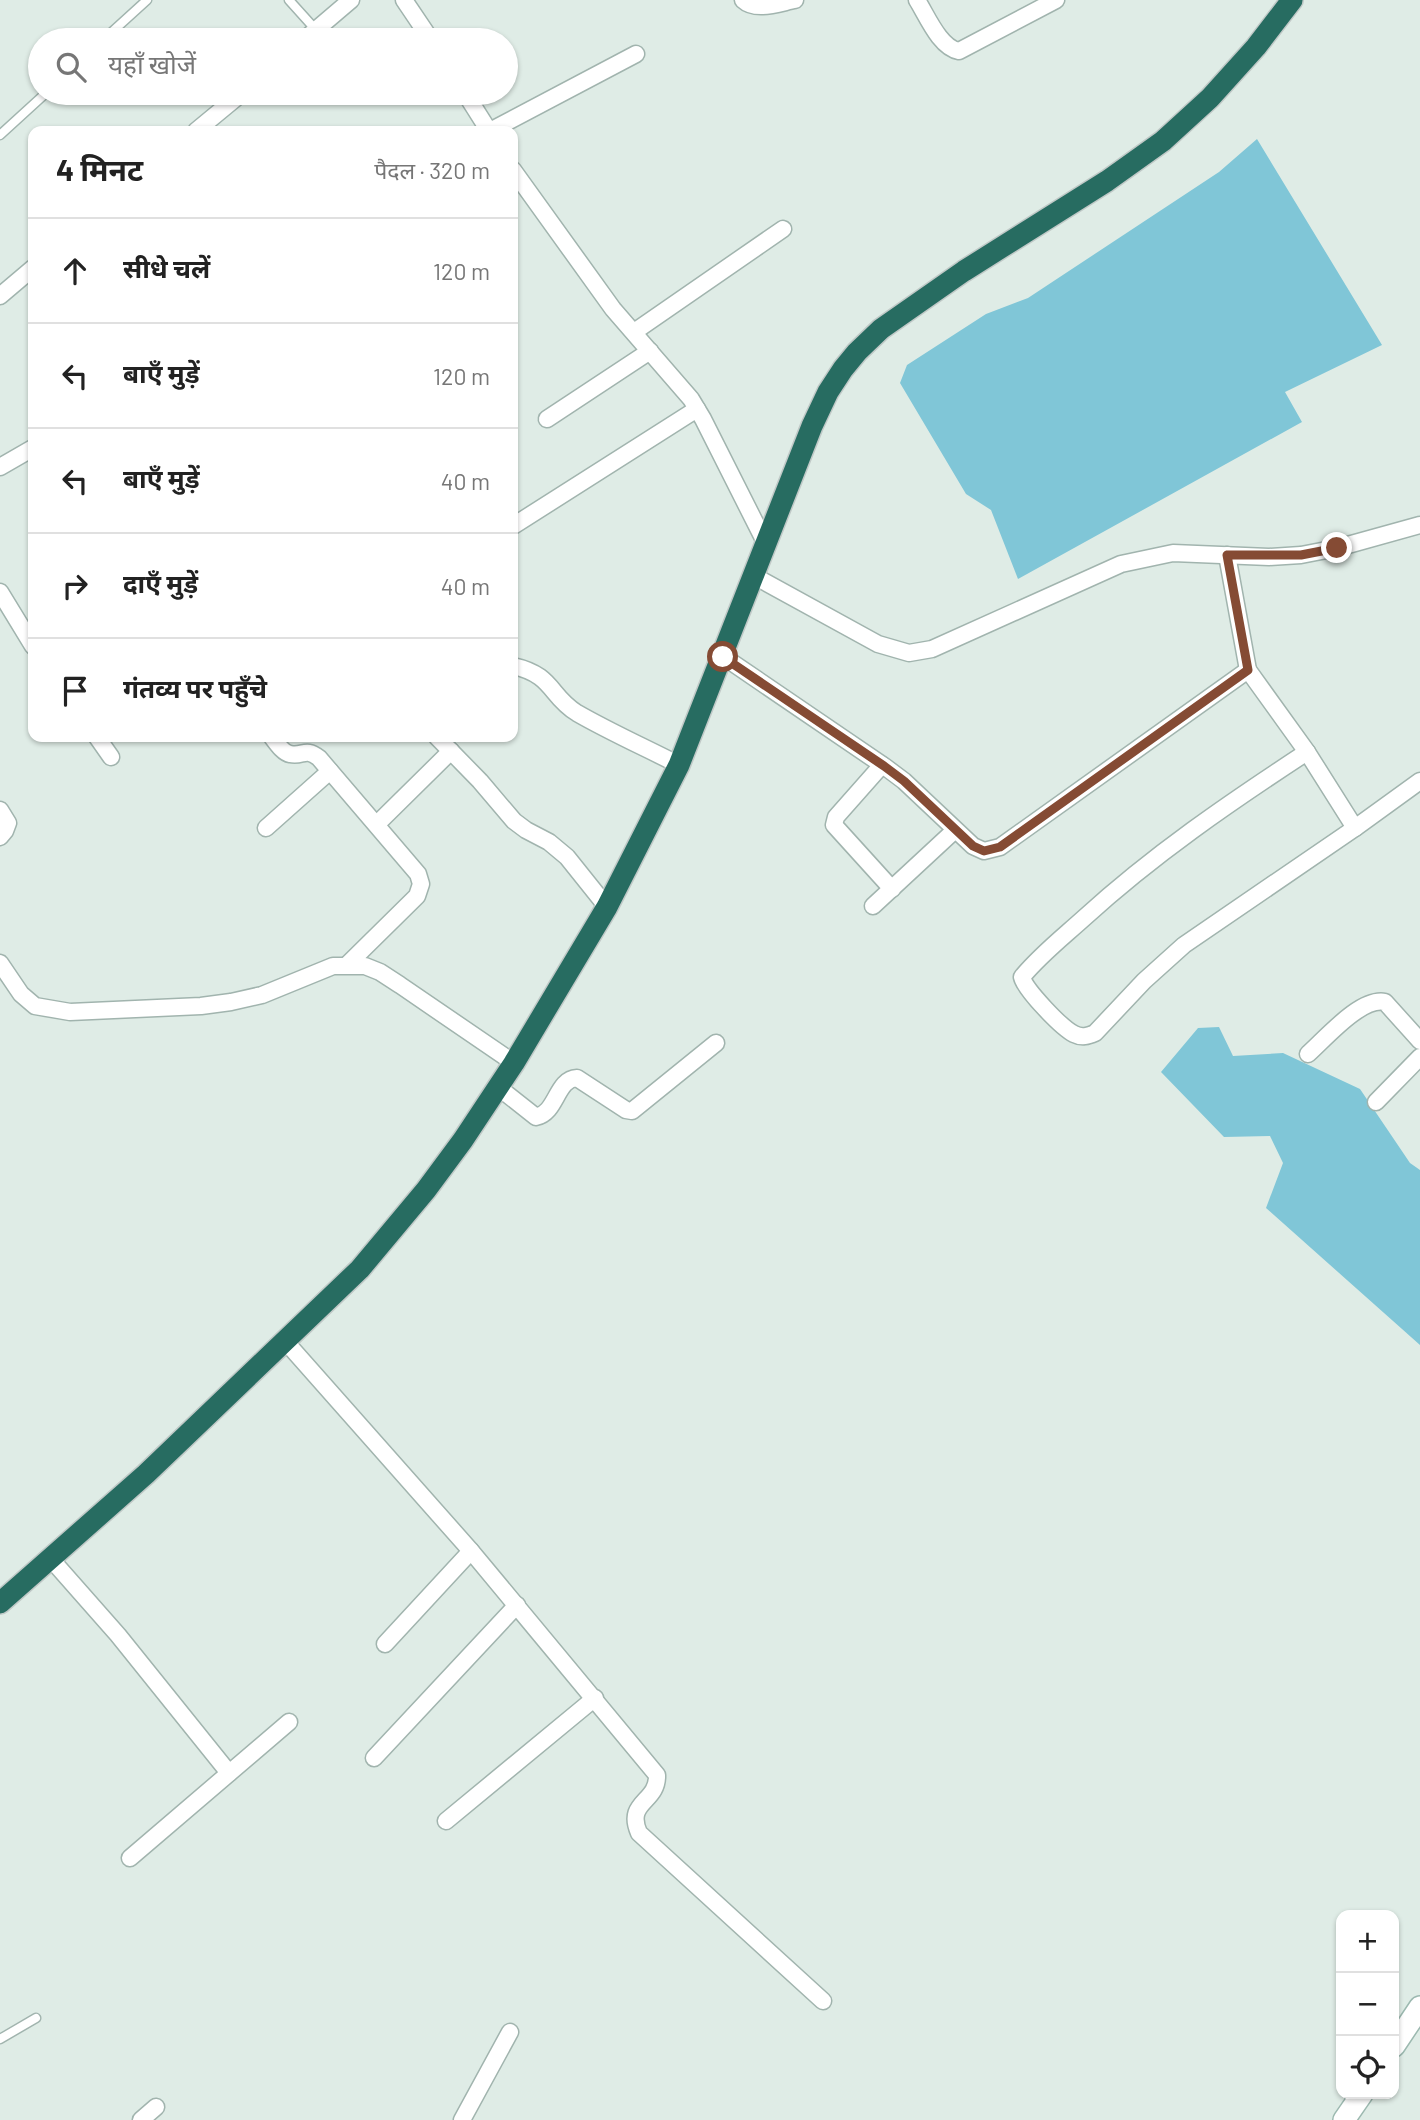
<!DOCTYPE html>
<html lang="hi">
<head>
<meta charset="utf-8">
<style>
  :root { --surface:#fff; --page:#f2f2f2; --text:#222; --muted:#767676; --line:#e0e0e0 }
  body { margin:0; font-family:Barlow,"Noto Sans Devanagari",sans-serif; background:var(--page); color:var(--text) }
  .controls { position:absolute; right:21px; bottom:21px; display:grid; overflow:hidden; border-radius:14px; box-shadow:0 2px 5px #0004 }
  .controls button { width:63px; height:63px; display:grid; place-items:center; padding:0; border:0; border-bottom:2px solid var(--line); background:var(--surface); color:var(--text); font:35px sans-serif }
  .stop { position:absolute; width:21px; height:21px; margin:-16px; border:5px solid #854b34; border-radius:50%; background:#fff }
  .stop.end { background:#854b34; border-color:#fff; box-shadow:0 2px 7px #0008 }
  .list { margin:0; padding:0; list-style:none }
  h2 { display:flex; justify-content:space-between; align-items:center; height:91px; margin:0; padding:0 28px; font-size:30px }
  h2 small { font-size:23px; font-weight:400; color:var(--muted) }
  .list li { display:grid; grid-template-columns:46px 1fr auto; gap:21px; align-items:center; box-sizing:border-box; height:105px; padding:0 28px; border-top:2px solid var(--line) }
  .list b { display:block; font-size:26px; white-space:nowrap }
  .list em { font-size:23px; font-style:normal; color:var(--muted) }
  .icon { flex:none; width:38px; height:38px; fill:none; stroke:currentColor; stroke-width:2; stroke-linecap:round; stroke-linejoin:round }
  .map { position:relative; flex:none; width:1420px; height:2120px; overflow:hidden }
  .search { position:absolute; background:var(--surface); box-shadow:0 2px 5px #0004; left:28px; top:28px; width:490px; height:77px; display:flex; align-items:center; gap:18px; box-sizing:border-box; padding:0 24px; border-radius:38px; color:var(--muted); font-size:26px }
  .panel { position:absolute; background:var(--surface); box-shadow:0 2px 5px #0004; left:28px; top:126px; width:490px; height:616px; border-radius:14px }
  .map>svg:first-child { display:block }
</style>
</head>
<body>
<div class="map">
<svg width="1420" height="2120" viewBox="0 0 1420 2120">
  <rect width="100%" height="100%" fill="#dfece6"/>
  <!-- water -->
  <g fill="#80c6d7">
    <path d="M1257,139L1382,345L1285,392L1302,422L1018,579L991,510L966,494L900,383L907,365L986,314L1028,298L1219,172Z"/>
    <path d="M1219,1027L1233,1056L1283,1053L1360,1089L1410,1163L1420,1170V1345L1266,1208L1283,1163L1270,1136L1224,1137L1161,1072L1198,1028Z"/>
  </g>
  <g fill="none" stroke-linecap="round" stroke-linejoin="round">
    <defs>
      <g id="lane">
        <path d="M289,0L316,30"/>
        <path d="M103,40L147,0"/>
        <path d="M0,135L46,93"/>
        <path d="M0,2039L36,2018"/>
      </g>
      <g id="street">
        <path d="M404,0L431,40"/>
        <path d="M743,0C756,12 779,3 795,0"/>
        <path d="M917,0C927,16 940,48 959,51L1056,0"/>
        <path d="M304,40L351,0"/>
        <path d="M465,93L489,131"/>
        <path d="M196,131L242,93"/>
        <path d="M490,131L636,54"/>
        <path d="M513,170L613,309L691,399L703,419L766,544"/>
        <path d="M0,296L33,268"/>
        <path d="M634,332L783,229"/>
        <path d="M547,419L650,351"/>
        <path d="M0,467L33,448"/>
        <path d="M513,526L697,409"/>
        <path d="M1227,555L1248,670"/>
        <path d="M754,576L878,644L909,653L932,649L1121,564L1173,553L1269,557L1301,555L1337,548L1420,525"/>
        <path d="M0,592L33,646"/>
        <path d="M724,657L884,766L904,781L973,846L984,851L1000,847L1248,670L1307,752L1355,828"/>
        <path d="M513,666C554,675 549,696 577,713C610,732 646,748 679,765"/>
        <path d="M97,737L111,757"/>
        <path d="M272,737C276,742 283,753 290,754C303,757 305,747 319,758L418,874L421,884L417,896L347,965"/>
        <path d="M437,737L480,781L514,821L526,830L549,842L567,857L607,907"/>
        <path d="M1307,752C1229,803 1153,855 1084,918C1063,937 1040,955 1022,977C1025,990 1062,1028 1074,1034C1082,1038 1088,1036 1095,1033L1144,981L1184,945L1355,828L1420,781"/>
        <path d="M882,765L836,817L834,825L892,889"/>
        <path d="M0,810L8,823L5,831L0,837"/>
        <path d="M377,824L451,751"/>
        <path d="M266,828L330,771"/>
        <path d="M873,906L955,830"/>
        <path d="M0,963L21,994L35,1006L70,1012L201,1006L231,1002L262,995L333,966H365L380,972L400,985L514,1063"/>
        <path d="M1308,1054C1326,1038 1361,997 1385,1002L1420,1041"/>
        <path d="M498,1087L536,1117C557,1113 556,1079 577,1078L626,1110L632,1111L716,1043"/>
        <path d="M1376,1102L1420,1057"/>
        <path d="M286,1342L471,1551L657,1775C658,1803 625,1801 639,1833L823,2001"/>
        <path d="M51,1559L118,1635L229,1773"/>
        <path d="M385,1644L471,1551"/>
        <path d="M374,1758L517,1605"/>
        <path d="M446,1821L595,1698"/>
        <path d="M130,1858L289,1722"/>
        <path d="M141,2120L156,2107"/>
        <path d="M462,2120L510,2032"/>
      </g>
      <g id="secondary">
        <path d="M1394,2046L1420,2007"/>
        <path d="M1344,2120L1362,2094"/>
      </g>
      <path id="highway" d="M0,1603L146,1474L360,1269L426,1190L463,1140L514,1063L607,907L679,765L812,426L828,392L843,369L857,352L881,329L964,271L1107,181L1163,141L1210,98L1256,47L1292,0"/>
    </defs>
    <!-- lane casing -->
    <use href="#lane" stroke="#a1b4ae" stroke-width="11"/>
    <!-- street casing -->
    <use href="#street" stroke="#a1b4ae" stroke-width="19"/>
    <!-- secondary casing -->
    <use href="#secondary" stroke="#9cb9b0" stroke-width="24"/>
    <!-- highway casing -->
    <use href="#highway" stroke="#c0c9c7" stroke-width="24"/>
    <!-- lane -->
    <use href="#lane" stroke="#fff" stroke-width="8"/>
    <!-- street -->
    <use href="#street" stroke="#fff" stroke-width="16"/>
    <!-- secondary -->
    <use href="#secondary" stroke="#fff" stroke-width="21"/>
    <!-- highway -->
    <use href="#highway" stroke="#276c61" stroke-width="21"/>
  </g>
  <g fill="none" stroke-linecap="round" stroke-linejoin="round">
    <!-- route -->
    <path stroke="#854b34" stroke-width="9" d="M723,657L884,766L904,781L973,846L984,851L1000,847L1248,670L1227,555H1301L1337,548"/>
  </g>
</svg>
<div class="controls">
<button>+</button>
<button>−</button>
<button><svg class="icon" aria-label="locate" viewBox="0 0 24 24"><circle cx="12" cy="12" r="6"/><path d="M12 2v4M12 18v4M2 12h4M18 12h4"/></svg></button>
</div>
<div class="stop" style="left:723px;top:657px"></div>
<div class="stop end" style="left:1337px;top:548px"></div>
<div class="search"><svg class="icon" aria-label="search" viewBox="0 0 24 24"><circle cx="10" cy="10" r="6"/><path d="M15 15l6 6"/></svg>यहाँ खोजें</div>
<section class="panel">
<h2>4 मिनट<small>पैदल · 320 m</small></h2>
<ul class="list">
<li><svg class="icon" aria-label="ahead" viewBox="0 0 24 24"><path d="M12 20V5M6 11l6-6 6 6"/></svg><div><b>सीधे चलें</b></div><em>120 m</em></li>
<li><svg class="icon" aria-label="left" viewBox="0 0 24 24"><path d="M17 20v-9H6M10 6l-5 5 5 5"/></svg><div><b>बाएँ मुड़ें</b></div><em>120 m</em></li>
<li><svg class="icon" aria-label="left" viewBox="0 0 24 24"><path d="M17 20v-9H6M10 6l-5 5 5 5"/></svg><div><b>बाएँ मुड़ें</b></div><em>40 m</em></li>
<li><svg class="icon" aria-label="right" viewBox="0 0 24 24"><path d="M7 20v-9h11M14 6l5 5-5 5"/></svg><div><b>दाएँ मुड़ें</b></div><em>40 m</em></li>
<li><svg class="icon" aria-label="arrive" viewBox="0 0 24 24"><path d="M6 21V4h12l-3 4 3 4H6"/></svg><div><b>गंतव्य पर पहुँचे</b></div></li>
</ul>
</section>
</div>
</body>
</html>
